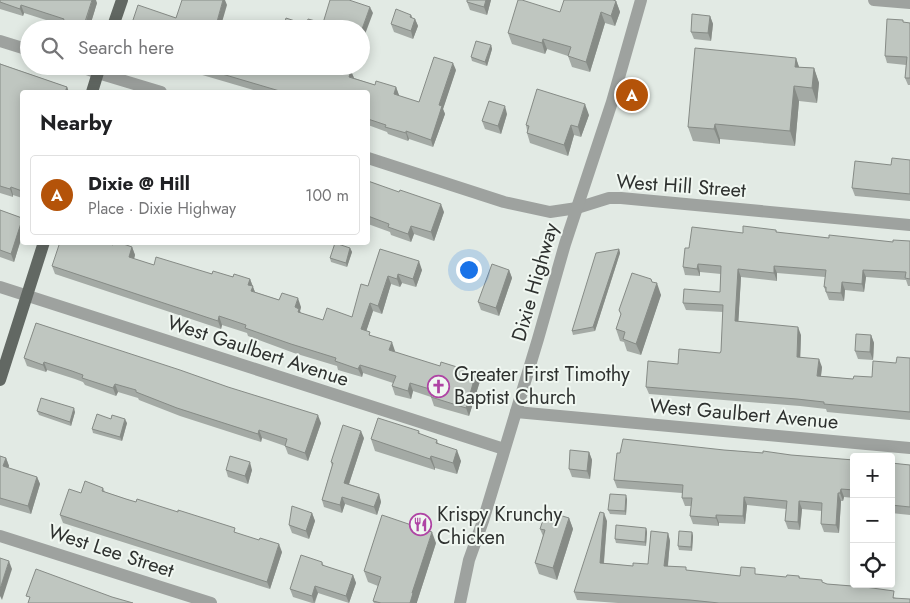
<!DOCTYPE html>
<html lang="en">
<head>
<meta charset="utf-8">
<style>
  :root { --surface:#fff; --page:#f6f6f6; --text:#202124; --muted:#757577; --line:#e0e0e0; --accent:#b45309 }
  body { margin:0; font-family:Jost,sans-serif; background:var(--page); color:var(--text) }
  .controls { position:absolute; right:15px; bottom:15px; display:grid; overflow:hidden; border-radius:5px; box-shadow:0 2px 12px #0003 }
  .controls button { width:45px; height:45px; display:grid; place-items:center; padding:0; border:0; border-bottom:1px solid var(--line); background:var(--surface); color:var(--text); font:25px sans-serif }
  .you { position:absolute; left:468px; top:269px; width:18px; height:18px; margin:-12px; border:4px solid #fff; border-radius:50%; background:#1a73e8; box-shadow:0 0 0 8px #1a73e833 }
  .badge { display:grid; place-items:center; width:32px; height:32px; border-radius:50%; background:var(--accent); color:#fff; font-size:16px; font-weight:700 }
  .pin { position:absolute; translate:-50% -50%; border:2px solid #fff; box-shadow:0 1px 5px #0006 }
  .list { margin:0; padding:0; list-style:none }
  h2 { display:flex; justify-content:space-between; align-items:center; height:65px; margin:0; padding:0 20px; font-size:21px }
  h2 small { font-size:16px; font-weight:400; color:var(--muted) }
  .list li { display:grid; grid-template-columns:32px 1fr auto; gap:15px; align-items:center; box-sizing:border-box; height:80px; margin:0 10px 10px; padding:0 10px; border:1px solid var(--line); border-radius:5px }
  .list b { display:block; font-size:19px; white-space:nowrap }
  .list p { margin:0; font-size:16px; white-space:nowrap; color:var(--muted) }
  .list em { font-size:16px; font-style:normal; color:var(--muted) }
  .icon { flex:none; width:28px; height:28px; fill:none; stroke:currentColor; stroke-width:2; stroke-linecap:round; stroke-linejoin:round }
  .map { position:relative; flex:none; width:910px; height:603px; overflow:hidden }
  .search { position:absolute; background:var(--surface); box-shadow:0 2px 12px #0003; left:20px; top:20px; width:350px; height:55px; display:flex; align-items:center; gap:12px; box-sizing:border-box; padding:0 18px; border-radius:28px; color:var(--muted); font-size:19px }
  .panel { position:absolute; background:var(--surface); box-shadow:0 2px 12px #0003; left:20px; top:90px; width:350px; height:155px; border-radius:5px }
  .map>svg:first-child { display:block }
</style>
</head>
<body>
<div class="map">
<svg width="910" height="603" viewBox="0 0 910 603">
  <rect width="100%" height="100%" fill="#e2eae4"/>
  <g fill="none" stroke-linecap="round" stroke-linejoin="round">
    <!-- minor -->
    <g stroke="#9ea29f" stroke-width="12">
      <path d="M874,0L910,3"/>
      <path d="M0,41L29,50"/>
      <path d="M79,66L98,73"/>
      <path d="M0,287L504,449"/>
      <path d="M516,412L910,448"/>
      <path d="M0,536L211,603"/>
    </g>
    <!-- tertiary -->
    <g stroke="#9ea29f" stroke-width="12">
      <path d="M98,73L161,92"/>
      <path d="M368,158L504,202L550,212L577,208L609,198H621L910,225"/>
      <path d="M460,603L469,560L483,521L538,339L565,244L612,102L641,0"/>
    </g>
    <!-- primary -->
    <g stroke="#626863" stroke-width="12">
      <path d="M112,29L122,0"/>
      <path d="M92,92L100,66"/>
      <path d="M0,380L44,242"/>
    </g>
  </g>
  <!-- wall -->
  <g fill="#a4aaa5">
    <path d="M0,0L97,3L89,29H66L65,26L24,13L23,16L0,9Z"/>
    <path d="M467,0H491L487,15L470,10L467,2Z"/>
    <path d="M616,1L620,12L615,26L605,23L590,72L572,67L568,56L547,49L545,54L512,44L508,33L560,12Z"/>
    <path d="M411,15L412,18L415,19L418,26L413,39L394,32L391,24Z"/>
    <path d="M710,16L713,24L711,41L694,39L691,32Z"/>
    <path d="M903,20V22L910,23V85H908L905,78L906,65L887,63L885,56Z"/>
    <path d="M491,45L492,49L487,66L472,61L471,57Z"/>
    <path d="M796,58L799,67L814,68L819,83L817,103L799,101L795,146L720,139V144L693,141L688,127Z"/>
    <path d="M0,63L1,64L67,87L69,92H22V198L13,195V197L0,193Z"/>
    <path d="M175,66H336L351,71L354,78L375,85L396,87L399,96L419,102L456,70L443,109L445,114L433,147L409,139L408,141L388,134L387,132L368,125V92H260L175,67Z"/>
    <path d="M507,114L501,134L485,129L482,121Z"/>
    <path d="M589,115L581,137L574,135L568,156L530,143L527,133V130L526,125Z"/>
    <path d="M910,160V201L855,196L852,188L891,165Z"/>
    <path d="M368,181L444,212L434,241L414,234L411,242L391,235L390,232L368,224Z"/>
    <path d="M0,210L22,218V236L14,262L0,257Z"/>
    <path d="M776,230L777,233L829,238L893,242L910,241V286H908L906,280L866,277L864,292L845,290L844,301L829,300L824,287L825,277L777,273V281L741,277L738,322L801,335L800,357L822,367L821,376L853,379L872,377L896,363L910,358V420L827,412L826,409L800,406L649,394L646,387L678,364L720,353L721,351L723,312L686,310L683,303L720,292L721,274L700,272V276L685,275L683,267L743,233Z"/>
    <path d="M113,245L132,247L135,255L134,259L154,265L250,279L255,292L301,307L300,311L301,313L323,320L352,317L368,286L380,249L422,270L416,287L402,283L400,287L391,284L382,314L373,311L366,331L371,336L395,351V352L480,381L469,416L434,406L431,397L413,391L411,399L395,395L392,386L393,383L363,373L362,377L338,370L337,366L294,353L248,336L247,333L222,325L221,329L55,274L52,266Z"/>
    <path d="M350,248L352,252L347,267L331,262L330,258Z"/>
    <path d="M619,249L620,253L595,331L573,335L572,331Z"/>
    <path d="M509,270L512,278L499,316L481,310L478,302Z"/>
    <path d="M652,282L661,295L641,355L627,351L624,342L620,341L616,329L621,314L619,310Z"/>
    <path d="M36,323L321,423L308,461L288,454L285,446L262,438L261,442L180,416L139,400L138,398L118,392L116,396L85,385L83,382L75,379L47,370L46,372L27,366L24,358Z"/>
    <path d="M871,335L874,343L873,360L858,359L855,351Z"/>
    <path d="M37,411L75,412L71,426L39,415Z"/>
    <path d="M127,423L122,441L93,433L92,429Z"/>
    <path d="M419,431L420,434L437,440L438,443L461,461L457,474L435,468V470L375,451L371,439Z"/>
    <path d="M364,438L349,484L379,494L381,502L377,515L345,504L342,513L324,507L322,500L332,466L331,462Z"/>
    <path d="M724,450L854,460V498L844,497L843,501H841L839,533L824,532L821,524L822,511L802,509L800,530L788,529L785,521L786,509L747,505L745,524L719,523V526L693,524L690,516L691,506H685L682,498V493L617,488L614,480Z"/>
    <path d="M589,452L592,460L590,479L572,477L569,469Z"/>
    <path d="M0,456L6,458L9,466L8,468L37,477L40,484L31,514L0,505Z"/>
    <path d="M891,463L910,465V515L891,513Z"/>
    <path d="M226,470H252L248,484L228,477Z"/>
    <path d="M103,488L105,492L126,499L236,533L282,552L270,589L63,523L60,515L81,493Z"/>
    <path d="M627,499L626,515L610,514L608,510Z"/>
    <path d="M312,513L315,521L309,539L292,533L289,525Z"/>
    <path d="M569,518L573,529L557,580L539,574L535,563L543,536L540,529Z"/>
    <path d="M607,521L604,563L633,566L648,564L668,533L670,541L668,566L688,571L740,576L757,575L786,577L799,576L800,578L827,584L852,586L854,584H867L868,588L910,603H618L577,600L574,592Z"/>
    <path d="M646,528L647,532L646,546L616,543L615,539Z"/>
    <path d="M692,532L693,536L692,551L679,550L678,546Z"/>
    <path d="M436,543L417,602V603H374L373,601L378,586L368,582L364,571Z"/>
    <path d="M322,562L324,566L353,575L356,583L349,603L318,593L315,603H312L293,597L290,589Z"/>
  </g>
  <!-- shaded-wall -->
  <g fill="#868b86">
    <path d="M92,0H96L97,3L89,29H84Z"/>
    <path d="M223,0H225L227,5L220,29H215Z"/>
    <path d="M486,0H491L487,15L484,7Z"/>
    <path d="M616,1L620,12L615,26L611,16Z"/>
    <path d="M21,5L24,13L23,16L20,9Z"/>
    <path d="M370,7L373,13L361,45V32Z"/>
    <path d="M601,12L605,23L590,72L586,62Z"/>
    <path d="M411,15L414,22L415,19L418,26L413,39L411,31L410,17Z"/>
    <path d="M710,16L713,24L711,41L708,33Z"/>
    <path d="M298,22L300,29H295Z"/>
    <path d="M543,39L547,49L545,54L542,43Z"/>
    <path d="M491,45L492,49L487,66L485,62Z"/>
    <path d="M796,58L801,73L795,67Z"/>
    <path d="M453,63L456,70L443,109L445,114L433,147L431,140L439,105Z"/>
    <path d="M814,68L819,83L817,103L812,88Z"/>
    <path d="M351,71L354,78L349,77Z"/>
    <path d="M794,86L799,101L795,146L790,131Z"/>
    <path d="M67,87L69,92H65Z"/>
    <path d="M396,87L399,95L397,102L394,94Z"/>
    <path d="M585,104L589,115L581,137L578,127Z"/>
    <path d="M505,106L507,114L501,134L498,126Z"/>
    <path d="M715,124L720,139V144L714,129Z"/>
    <path d="M571,125L574,135L568,156L564,145Z"/>
    <path d="M406,131L409,139L408,141L406,133Z"/>
    <path d="M11,187L13,195V197L10,189Z"/>
    <path d="M441,204L444,212L434,241L431,232Z"/>
    <path d="M22,220V236L14,262L11,254Z"/>
    <path d="M411,226L414,234L411,242L408,234Z"/>
    <path d="M132,247L135,255L132,266L129,257Z"/>
    <path d="M350,248L352,252L347,267L346,263Z"/>
    <path d="M619,249L620,253L595,331L593,327Z"/>
    <path d="M419,261L422,270L416,287L413,279Z"/>
    <path d="M698,264L700,272V276L697,269Z"/>
    <path d="M774,266L777,273V281L774,273Z"/>
    <path d="M738,269L741,277L738,329L735,321Z"/>
    <path d="M509,270L512,278L499,316L496,308Z"/>
    <path d="M863,270L866,277L864,292L862,284Z"/>
    <path d="M398,274L402,283L400,287L397,279Z"/>
    <path d="M388,276L391,284L382,314L378,306Z"/>
    <path d="M250,279L256,295L254,300L248,285Z"/>
    <path d="M842,282L845,290L844,301L841,293Z"/>
    <path d="M657,283L661,295L641,355L636,344Z"/>
    <path d="M298,298L301,307L300,311L302,317L301,321L295,307Z"/>
    <path d="M370,303L373,311L364,338L361,329Z"/>
    <path d="M219,316L222,325L221,329L218,321Z"/>
    <path d="M798,327L801,335L800,365L797,357Z"/>
    <path d="M871,335L874,343L873,360L870,352Z"/>
    <path d="M392,342L395,351L392,359L389,350Z"/>
    <path d="M819,359L822,367L820,383L817,376Z"/>
    <path d="M44,362L47,370L46,372L43,365Z"/>
    <path d="M360,365L363,373L362,377L358,369Z"/>
    <path d="M476,373L480,381L469,416L466,408Z"/>
    <path d="M410,383L413,391L411,399L408,391Z"/>
    <path d="M115,384L118,392L116,396L113,388Z"/>
    <path d="M74,408L75,412L71,426L70,422Z"/>
    <path d="M318,415L321,423L308,461L305,453Z"/>
    <path d="M125,419L127,423L122,441L120,437Z"/>
    <path d="M259,430L262,438L261,442L258,434Z"/>
    <path d="M361,431L364,438L347,490L344,483Z"/>
    <path d="M457,450L461,461L457,474L453,463Z"/>
    <path d="M589,452L592,460L590,479L587,471Z"/>
    <path d="M431,456L435,468V470L430,459Z"/>
    <path d="M6,458L9,466L6,474L3,466Z"/>
    <path d="M250,462L252,470L248,484L245,476Z"/>
    <path d="M37,477L40,484L31,514L28,506Z"/>
    <path d="M841,489L844,497L843,501L840,493Z"/>
    <path d="M838,493L841,501L839,533L836,525Z"/>
    <path d="M379,494L381,502L377,515L374,507Z"/>
    <path d="M626,495L627,499L626,515L625,511Z"/>
    <path d="M342,497L345,504L342,513L340,505Z"/>
    <path d="M744,497L747,505L745,524L743,516Z"/>
    <path d="M799,501L802,509L800,530L798,522Z"/>
    <path d="M312,513L315,521L309,539L306,531Z"/>
    <path d="M604,513L607,521L603,571L600,563Z"/>
    <path d="M716,515L719,523V526L716,518Z"/>
    <path d="M569,518L573,529L557,580L553,568Z"/>
    <path d="M646,528L647,532L646,546L645,542Z"/>
    <path d="M432,532L436,543L417,602V603H410L412,593Z"/>
    <path d="M692,532L693,536L692,551L691,547Z"/>
    <path d="M668,533L670,541L667,573L664,566Z"/>
    <path d="M279,544L282,552L270,589L267,582Z"/>
    <path d="M9,561L12,569L2,600L0,596V589Z"/>
    <path d="M353,575L356,583L349,603L346,596Z"/>
    <path d="M315,586L318,593L314,603L312,596Z"/>
  </g>
  <!-- building -->
  <g fill="#bfc6c0" stroke="#868b86">
    <path d="M0,0H92L83,28L63,22L64,19L21,5L20,9L0,2Z"/>
    <path d="M182,0H223L215,29H130L138,5L176,18Z"/>
    <path d="M330,0H349L370,7L361,32V29H305L308,19L323,23Z"/>
    <path d="M467,0H486L484,7L467,2Z"/>
    <path d="M518,0H522L560,12L564,0H613L616,1L611,16L601,12L586,62L568,56L571,47L543,39L542,43L508,33Z"/>
    <path d="M396,9L411,15L410,17L415,19L411,31L391,24Z"/>
    <path d="M692,14L710,16L708,33L691,32Z"/>
    <path d="M286,18L298,22L295,29H283Z"/>
    <path d="M887,19L903,20V22L910,23V78H905L907,57L885,56Z"/>
    <path d="M476,41L491,45L485,62L471,57Z"/>
    <path d="M695,48L796,58L795,67L814,68L812,88L794,86L790,131L715,124L714,129L688,127Z"/>
    <path d="M434,57L453,63L439,105L442,106L431,140L406,131V133L385,127L386,125L368,119V92H283L195,66H336L351,71L349,77L375,85L376,81L396,87L394,94L419,102Z"/>
    <path d="M0,64L67,87L65,92H22V191L11,187L10,189L0,186Z"/>
    <path d="M537,89L585,104L578,127L571,125L564,145L527,133L529,126L526,125Z"/>
    <path d="M489,101L505,106L498,126L482,121Z"/>
    <path d="M892,158L910,160V194L852,188L855,161L891,165Z"/>
    <path d="M368,181L399,192L400,190L441,204L431,232L411,226L408,234L388,227L389,224L368,216Z"/>
    <path d="M0,210L22,218V220L11,254L0,250Z"/>
    <path d="M743,226L776,230V232L829,238V235L893,242V240L910,241V279L905,278L906,272L863,270L862,284L842,282L841,293L826,292V287H824L826,270L774,266V273L738,269L735,321L798,327L797,357L819,359L817,376L853,379L854,376L872,377L873,361L896,363L897,357L910,358V412L824,404V402L797,399L646,387L648,361L678,364L679,349L720,353L721,351L723,305L683,303L684,289L720,292L721,266L698,264L697,269L683,267L685,248H689L692,227L743,233Z"/>
    <path d="M60,242H104L113,245L114,242H118L132,247L129,257L154,265L156,257L212,274L213,271L233,277L234,274L250,279L248,285L253,286L251,291L279,300L282,293L298,298L295,307L299,309L298,312L323,320L327,308L352,317L361,284L368,286L380,249L419,261L413,279L398,274L397,279L388,276L378,306L370,303L361,329L370,332L369,335L392,342L389,350L440,366L441,362L476,373L466,408L431,397L433,390L410,383L408,391L392,386L396,376L360,365L358,369L335,361L336,358L291,344L245,328L246,325L219,316L218,321L52,266Z"/>
    <path d="M335,243L350,248L346,263L330,258Z"/>
    <path d="M619,249L593,327L572,331L596,253Z"/>
    <path d="M492,264L509,270L496,308L478,302Z"/>
    <path d="M632,273L651,279L652,282L657,283L636,344L623,339L625,332L616,329L621,314L619,310Z"/>
    <path d="M36,323L180,370L228,387L318,415L305,453L285,446L287,439L259,430L258,434L177,408L136,392V390L115,384L113,388L82,378L83,375L72,371L44,362L43,365L24,358Z"/>
    <path d="M856,334L871,335L870,352L855,351Z"/>
    <path d="M41,398L74,408L70,422L37,411Z"/>
    <path d="M97,414L111,419L112,415L125,419L120,437L92,429Z"/>
    <path d="M378,418L419,431L418,433L437,440L436,443L457,450L453,463L431,456L430,459L371,439Z"/>
    <path d="M343,425L361,431L344,483L379,494L374,507L342,497L340,505L322,500L333,463L331,462Z"/>
    <path d="M623,439L724,450L763,453V451L791,455L854,460V490L841,489L840,493H838L836,525L821,524L822,503L799,501L798,522L785,521L787,501L744,497L743,516L716,515V518L690,516L692,498H682L683,485L614,480L617,453H620Z"/>
    <path d="M570,450L589,452L587,471L569,469Z"/>
    <path d="M0,456L6,458L3,466L37,477L28,506L0,498Z"/>
    <path d="M230,456L250,462L245,476L226,470Z"/>
    <path d="M891,463L910,465V507L891,505Z"/>
    <path d="M85,481L103,488L102,491L126,499L136,502L137,499L178,512V510L235,528L234,532L259,540L260,538L279,544L267,582L60,515L69,489L81,493Z"/>
    <path d="M610,494L626,495L625,511L608,510Z"/>
    <path d="M292,506L312,513L306,531L289,525Z"/>
    <path d="M546,511L569,518L553,568L535,563L545,530L540,529Z"/>
    <path d="M600,512L604,513L600,563L633,566V563L648,564L651,531L668,533L664,566L686,567V570L740,576L741,567L755,568V574L786,577L787,575L799,576V578L822,580V582L827,584L852,586L853,578H854V584H865V587L894,591L893,598L910,599V603H719L690,600L574,592Z"/>
    <path d="M382,515L432,532L412,593H413L410,603H381L373,601L381,577L364,571Z"/>
    <path d="M616,525L646,528L645,542L615,539Z"/>
    <path d="M679,531L692,532L691,547L678,546Z"/>
    <path d="M301,555L322,562V565L353,575L346,596L315,586L312,596L290,589Z"/>
    <path d="M0,558L9,561L0,589Z"/>
    <path d="M36,569L112,597L133,603H28L30,597L26,596Z"/>
  </g>
  <!-- icons -->
  <defs>
    <symbol id="church-ring" viewBox="-11 -11 22 22"><circle r="9.5" fill="#f0f7f1" stroke="#af44a4" stroke-width="1.5"/><path d="M-1.2-6h2.4v3.5h3.3v2.4h-3.3V6h-2.4V-.1h-3.3v-2.4h3.3Z" fill="#af44a4"/></symbol>
    <symbol id="restaurant-ring" viewBox="-11 -11 22 22"><circle r="9.5" fill="#f0f7f1" stroke="#af44a4" stroke-width="1.5"/><path d="M-5-6h1v4h1v-4h1v4h1v-4h1v5L-1.5 .5V6h-2V.5L-5-1ZM5-6V6H3V1.5H1.5Q1.5-4 5-6Z" fill="#af44a4"/></symbol>
  </defs>
  <g fill-rule="evenodd">
    <use href="#church-ring" x="426" y="374" width="25" height="25"/>
    <use href="#restaurant-ring" x="408" y="512" width="25" height="25"/>
  </g>
  <g text-anchor="middle" dominant-baseline="central" stroke-width="4" stroke-linejoin="round" paint-order="stroke">
    <!-- street labels -->
    <g font-size="20" fill="#2e312f" stroke="#f0f7f1">
      <text transform="translate(681 186) rotate(4)">West Hill Street</text>
      <text transform="translate(535 282) rotate(-74)">Dixie Highway</text>
      <text transform="translate(258 351) rotate(18)">West Gaulbert Avenue</text>
      <text transform="translate(744 414) rotate(5)">West Gaulbert Avenue</text>
      <text transform="translate(111 551) rotate(18)">West Lee Street</text>
    </g>
    <!-- poi labels -->
    <g font-size="20" fill="#2e312f" stroke="#f0f7f1" text-anchor="start">
      <text x="454" y="374">Greater First Timothy<tspan x="454" dy="23">Baptist Church</tspan></text>
      <text x="437" y="514">Krispy Krunchy<tspan x="437" dy="23">Chicken</tspan></text>
    </g>
  </g>
</svg>
<div class="controls">
<button>+</button>
<button>−</button>
<button><svg class="icon" aria-label="locate" viewBox="0 0 24 24"><circle cx="12" cy="12" r="6"/><path d="M12 2v4M12 18v4M2 12h4M18 12h4"/></svg></button>
</div>
<div class="you"></div>
<div class="pin badge" style="left:632px;top:95px">A</div>
<div class="search"><svg class="icon" aria-label="search" viewBox="0 0 24 24"><circle cx="10" cy="10" r="6"/><path d="M15 15l6 6"/></svg>Search here</div>
<section class="panel">
<h2>Nearby<small></small></h2>
<ul class="list">
<li><span class="badge">A</span><div><b>Dixie @ Hill</b><p>Place · Dixie Highway</p></div><em>100 m</em></li>
</ul>
</section>
</div>
</body>
</html>
